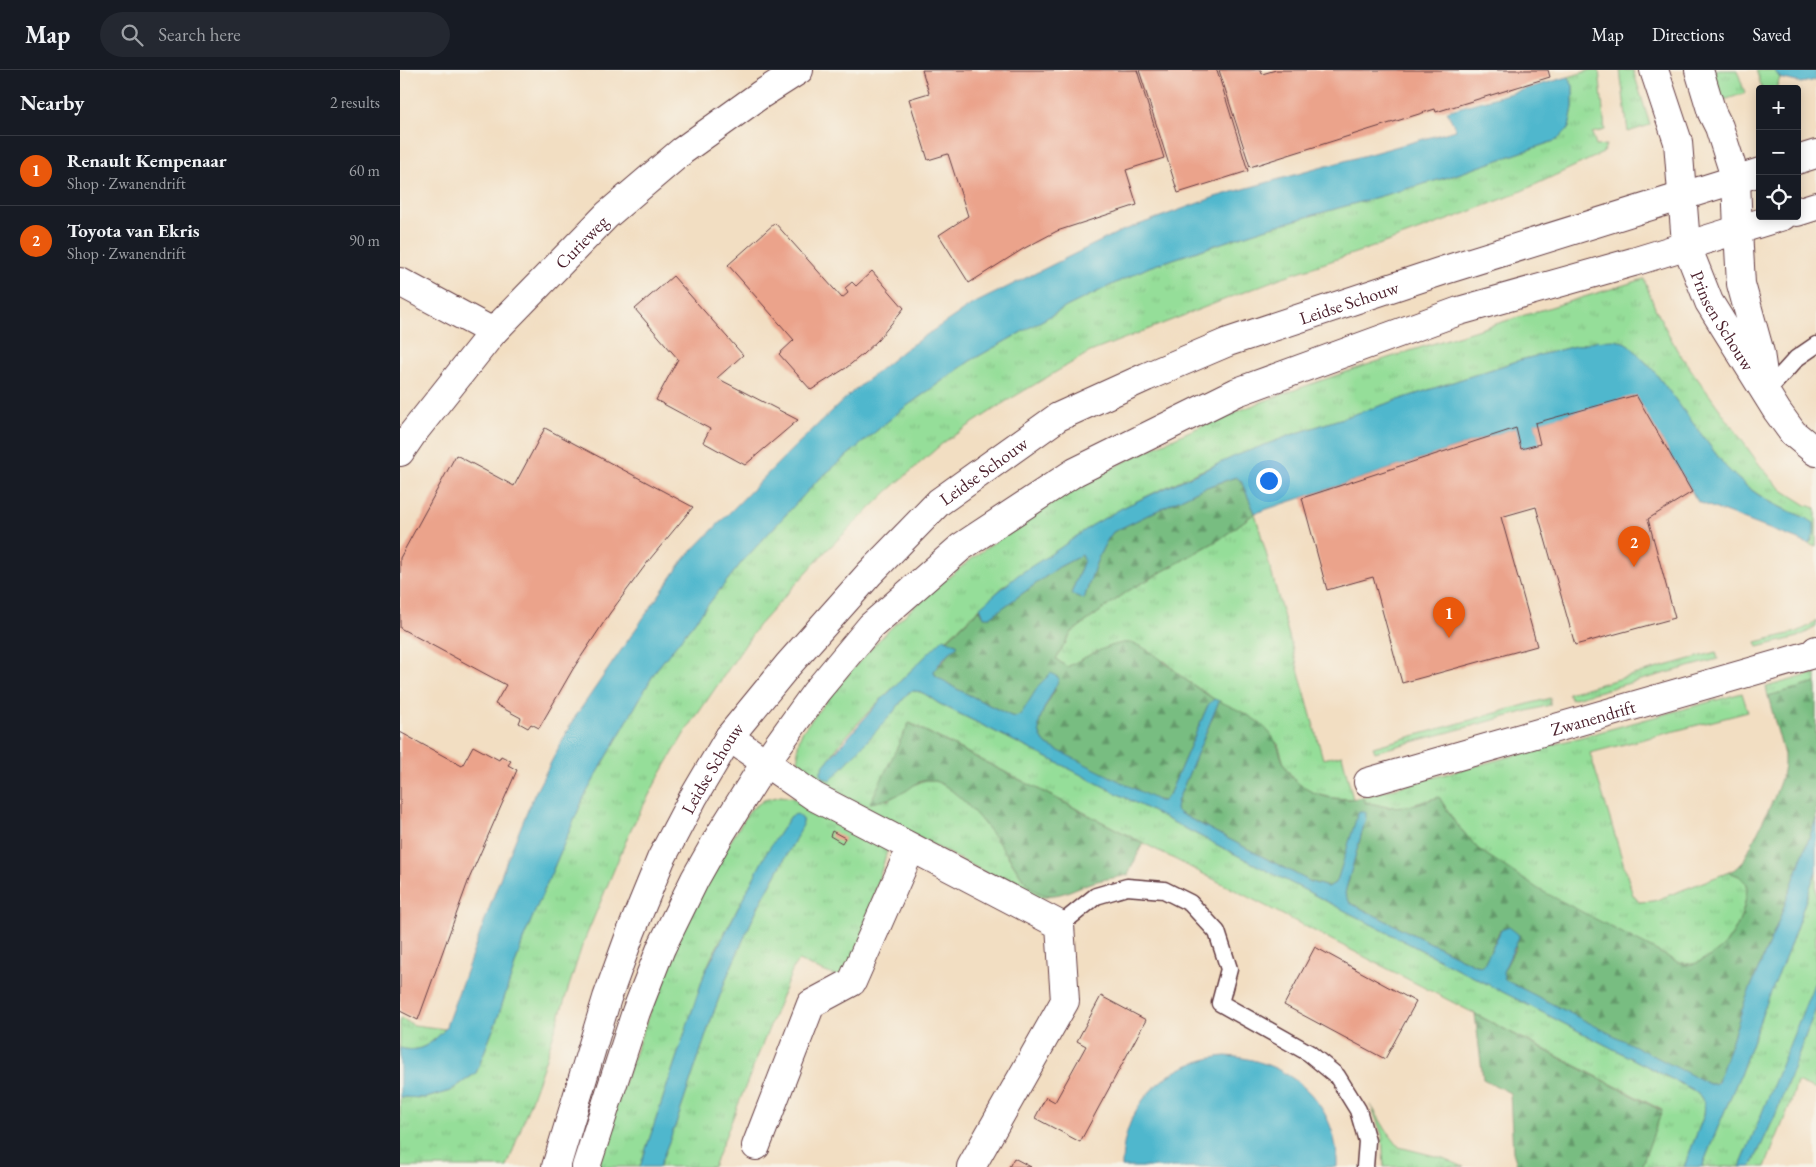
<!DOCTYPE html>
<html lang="en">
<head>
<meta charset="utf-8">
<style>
  :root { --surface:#171b24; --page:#242831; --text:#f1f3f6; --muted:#9ea1a6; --line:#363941; --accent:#ea580c }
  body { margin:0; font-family:"EB Garamond",serif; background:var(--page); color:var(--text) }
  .controls { position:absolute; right:15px; top:15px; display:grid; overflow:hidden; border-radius:5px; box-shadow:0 2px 12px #0003 }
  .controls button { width:45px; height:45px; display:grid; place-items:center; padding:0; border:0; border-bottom:1px solid var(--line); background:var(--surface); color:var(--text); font:25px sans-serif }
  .you { position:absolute; left:868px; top:410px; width:18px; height:18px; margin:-12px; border:4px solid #fff; border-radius:50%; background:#1a73e8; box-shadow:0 0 0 8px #1a73e833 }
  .badge { display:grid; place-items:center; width:32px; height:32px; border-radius:50%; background:var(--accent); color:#fff; font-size:16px; font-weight:700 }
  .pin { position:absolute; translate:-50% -41px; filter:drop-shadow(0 1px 2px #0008) }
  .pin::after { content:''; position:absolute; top:26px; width:18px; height:15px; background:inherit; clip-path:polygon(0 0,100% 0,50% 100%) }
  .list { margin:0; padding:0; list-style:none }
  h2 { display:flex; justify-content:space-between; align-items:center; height:65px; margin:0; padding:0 20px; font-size:21px }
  h2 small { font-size:16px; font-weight:400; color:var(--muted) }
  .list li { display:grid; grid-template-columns:32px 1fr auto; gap:15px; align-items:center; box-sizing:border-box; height:70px; padding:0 20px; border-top:1px solid var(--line) }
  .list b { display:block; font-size:19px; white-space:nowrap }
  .list p { margin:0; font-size:16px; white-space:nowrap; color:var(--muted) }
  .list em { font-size:16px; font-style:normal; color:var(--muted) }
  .icon { flex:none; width:28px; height:28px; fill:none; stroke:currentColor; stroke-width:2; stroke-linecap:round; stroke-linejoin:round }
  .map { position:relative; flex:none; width:1416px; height:1097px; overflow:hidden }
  header { display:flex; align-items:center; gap:30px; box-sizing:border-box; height:70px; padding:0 25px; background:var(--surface); border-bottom:1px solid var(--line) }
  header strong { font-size:24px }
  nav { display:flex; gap:28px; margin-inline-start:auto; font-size:18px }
  .search { width:350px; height:45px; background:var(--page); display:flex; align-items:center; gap:12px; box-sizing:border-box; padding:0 18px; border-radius:28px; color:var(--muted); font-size:19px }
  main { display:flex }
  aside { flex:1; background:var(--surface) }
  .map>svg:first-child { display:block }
</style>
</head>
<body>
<header>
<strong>Map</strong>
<div class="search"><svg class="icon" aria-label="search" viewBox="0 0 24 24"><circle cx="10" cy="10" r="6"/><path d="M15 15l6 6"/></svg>Search here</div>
<nav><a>Map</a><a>Directions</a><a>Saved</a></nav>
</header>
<main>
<aside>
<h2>Nearby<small>2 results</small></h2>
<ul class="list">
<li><span class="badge">1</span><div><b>Renault Kempenaar</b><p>Shop · Zwanendrift</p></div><em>60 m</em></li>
<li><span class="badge">2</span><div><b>Toyota van Ekris</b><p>Shop · Zwanendrift</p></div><em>90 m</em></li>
</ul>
</aside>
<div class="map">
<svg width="1416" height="1097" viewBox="0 0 1416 1097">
  <defs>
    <pattern id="grass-tufts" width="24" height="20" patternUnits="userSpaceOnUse" patternTransform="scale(1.25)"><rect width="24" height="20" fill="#95de99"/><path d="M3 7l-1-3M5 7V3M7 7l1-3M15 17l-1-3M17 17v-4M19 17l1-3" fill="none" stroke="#82be84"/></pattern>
    <pattern id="forest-firs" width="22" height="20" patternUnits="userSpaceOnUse" patternTransform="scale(1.25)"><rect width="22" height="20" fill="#78bd81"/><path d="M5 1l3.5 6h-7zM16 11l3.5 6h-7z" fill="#64996a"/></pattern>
  </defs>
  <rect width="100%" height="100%" fill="#f7f3e8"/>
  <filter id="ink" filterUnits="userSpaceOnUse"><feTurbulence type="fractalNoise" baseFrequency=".02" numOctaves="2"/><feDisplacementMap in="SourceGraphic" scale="10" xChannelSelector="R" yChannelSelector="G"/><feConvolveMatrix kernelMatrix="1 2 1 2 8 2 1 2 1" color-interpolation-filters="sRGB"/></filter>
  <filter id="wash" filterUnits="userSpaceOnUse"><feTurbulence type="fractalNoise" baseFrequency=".0096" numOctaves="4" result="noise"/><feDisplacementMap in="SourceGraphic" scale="20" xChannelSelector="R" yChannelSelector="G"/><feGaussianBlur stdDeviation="1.12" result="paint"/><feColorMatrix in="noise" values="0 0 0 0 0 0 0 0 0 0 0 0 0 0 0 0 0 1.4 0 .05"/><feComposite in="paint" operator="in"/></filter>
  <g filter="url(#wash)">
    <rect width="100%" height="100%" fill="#f2dec2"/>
    <!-- grass -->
    <g fill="url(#grass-tufts)" stroke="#707e62">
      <path d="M1191,0H1199L1205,60L1192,63L1196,76L1206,75L1203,83L1113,125L1061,145L973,177L880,208L690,282L605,332L544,372L488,421L425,482L358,556L284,664L257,710L231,759L182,876L143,997L107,1097H0V1027L26,1028L50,1021L76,1003L98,947L124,867L184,727L256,600L342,492L417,411L500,341L570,291L668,236L749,197L864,159L1052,106L1157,70L1169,58L1173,37V16L1168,7Z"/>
      <path d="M1220,0H1233L1250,55L1228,62Z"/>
      <path d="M1310,0H1337L1345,23L1321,31Z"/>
      <path d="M1356,0H1374L1380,8L1376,19H1362Z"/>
      <path d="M1244,209L1255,238L1277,280L1359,394L1375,413L1384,421L1406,435L1416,438V477L1409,474L1412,471L1408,449C1375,436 1350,423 1325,396L1254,301L1230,276L1224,272L1195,271L1120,290L891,365L798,402L722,438L691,456L660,478L605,515L547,569H544C504,609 450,653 421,701L491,645L509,622C520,618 529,627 538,633L660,694L1293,1020C1303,1028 1306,1032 1304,1045L1284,1097H1241L1262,1040L510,653L487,731C495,726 520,710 528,710C555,710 595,767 609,788C616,797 621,808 629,816C635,822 645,825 653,825L639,828L632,827L405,708C397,692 395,679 402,662C429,627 457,592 488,561C552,499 627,445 705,402C796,353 894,319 991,287C1075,260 1160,234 1244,209Z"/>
      <path d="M855,443L923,689L942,685L953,729L933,728L913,723L897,713L885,697L878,674L847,645L814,629L783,608L765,591L694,583L667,597L656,589L672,562L728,521L820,469Z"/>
      <path d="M1416,550V557L1398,567L1358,577L1356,572L1397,562L1409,556Z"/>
      <path d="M1316,582L1318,589L1171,629L1168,623Z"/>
      <path d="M1416,603V613L1368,626L1366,617Z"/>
      <path d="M1342,623L1348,642L1190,683L1233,825L1239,832L1254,831L1329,802L1339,806L1347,814C1347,843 1332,877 1305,889C1301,891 1297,893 1294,894C1289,895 1283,893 1278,892L1140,821L1078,779L1054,751L1039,727L1009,736L987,737L965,732L962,727Z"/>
      <path d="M1150,628V635L975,682L973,677Z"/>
      <path d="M381,726L398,729L481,772L487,781L455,891L438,907L398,891L394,896L313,1097H259L277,1051L313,944L328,904L357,839L394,772L391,746L375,770L312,886L305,902L240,1097H195L203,1070L288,839L350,740L364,730Z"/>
      <path d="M1416,801V909L1409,930L1340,1097H1302L1320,1052L1340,1005L1370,923L1388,881Z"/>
      <path d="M1416,938V1020L1397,1012L1391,1032L1365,1097H1351L1375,1046Z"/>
      <path d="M0,948L14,955L45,959C32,973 20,984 0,978Z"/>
      <path d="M971,1035L986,1060L999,1077L1043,1088L1064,1097H984L982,1065Z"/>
    </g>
    <!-- forest -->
    <g fill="url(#forest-firs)" stroke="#616e56">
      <path d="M836,407L841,411L855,443L820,469L728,521L672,562L656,589L667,597C684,588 704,576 723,573C742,570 769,596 782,607C792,615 803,622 814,629L808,635L769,725L763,731L752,729L738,722L647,675C629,657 645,638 655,620L626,638L621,644L616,647L611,646L555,618L535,605L534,601L557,575L547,570L580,539L582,544L590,547L659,497L682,485L684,490L671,524L684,529C692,506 698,481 713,462L801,419Z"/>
      <path d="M1416,613V749L1379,850L1345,931L1319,1009L1314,1014H1309L1296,1009L1105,910L1103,902L1116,877L1100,860L1085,892L1081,896L1075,895L950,833L945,824L946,819L966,748L960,742L938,808L935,813L928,817L911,812L779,743L776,740L777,732L819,631C836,639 856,647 868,661C880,675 878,681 885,696C897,723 935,734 962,727L965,732L987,737L1009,736L1039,727L1054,751L1078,779L1140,820L1278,892C1283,893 1289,894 1293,894C1297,893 1301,891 1304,889C1332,878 1347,843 1347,814L1339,806L1329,802L1337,798L1343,792L1374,728L1382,706L1384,695V685L1368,626Z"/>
      <path d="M509,653L743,773L728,805C716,808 702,809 690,813C677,817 661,827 647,825C627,823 619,800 608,786C594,766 552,707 526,710C518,711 512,717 506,721C494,727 484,731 470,733Z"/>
      <path d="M1075,944L1262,1041L1241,1097H1118L1113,1082L1110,1023L1083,1009Z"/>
    </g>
    <!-- water -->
    <g fill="#4fb7cd" stroke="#4c6b7c">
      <path d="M1374,0H1416V10L1401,13L1380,8Z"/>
      <path d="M1168,7L1173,16V37L1169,58L1157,70L1052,106L864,159L749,197L668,236L570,291L500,341L417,411L342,492L256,600L184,727L124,867L98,947L76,1003L50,1021L26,1028L0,1027V978C20,984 32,973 45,959L105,795L134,725L173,650L284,489L388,383L450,324L504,280L571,235L719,162L815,127L1056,60L1047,41Z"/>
      <path d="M1213,270L1224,272L1230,276L1254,301L1325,396C1342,414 1360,428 1382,438C1392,443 1404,446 1414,453V465L1409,474L1298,432L1236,326L1135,353L1140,374L1121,379L1115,358L855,443L841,411L836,407L801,419L713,462C698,481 692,506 684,529L671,524L684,490L682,485L659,497L590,547H584L580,537L618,505L660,478L691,456L722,438L835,386L891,365L1120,290L1195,271Z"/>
      <path d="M544,568L558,575L542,590L534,601L535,605L555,618L611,646L616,647L621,644L639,615L651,603L659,608C652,630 626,655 647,675L759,731H763L769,725L808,635L814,629L819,631L777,732L776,740L779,743L911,812L928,817L935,813L938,808L957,746L959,742H966V748L946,819L945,824L950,833L1075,895L1081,896L1085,892L1101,860L1109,857L1118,864L1119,867L1103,902L1105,910L1309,1014H1314L1318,1012L1345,931L1379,850L1416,749V801L1388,881L1363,942L1340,1005L1320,1052L1302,1097H1284L1304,1045C1306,1032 1303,1028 1293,1020L660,694L538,633C529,627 520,618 509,622L491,645L431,710L426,709L421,705V701L424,695L478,633Z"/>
      <path d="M397,744L402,748L403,755L357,839L328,904L313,944L277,1051L259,1097H240L305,902L368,780L391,746Z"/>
      <path d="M1416,909V938L1375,1046L1351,1097H1340Z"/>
      <path d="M825,986C887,989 939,1032 937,1097H722C722,1035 764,993 825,986Z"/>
    </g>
    <g id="blocks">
      <!-- building -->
      <g fill="#eba38b">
        <path d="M522,0H737L764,88L726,100L737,135L657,161L623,179L569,213L539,165L568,146L548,84L528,90L509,29L529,23Z"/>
        <path d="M739,0H817L848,101L778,123Z"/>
        <path d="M819,0H861L862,4L876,0H1148L1150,7L1036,42L1035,39L850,97Z"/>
        <path d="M375,153L442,228L448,223L445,218L452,212L456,216L472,201L504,238L478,270L463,284L446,298L411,320L379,284L394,270L328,195Z"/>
        <path d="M273,206L343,285L317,308L398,350L345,395L303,372L310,359L256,330L278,289L235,239Z"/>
        <path d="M1236,325L1292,422L1248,449L1275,548L1175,575L1136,437L1101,447L1137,576L1002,613L973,507L927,520L902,428L1116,358L1121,379L1140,374L1135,353Z"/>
        <path d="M145,358L293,437L250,489L210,543L173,599L139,658L131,654L128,658L119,653L121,648L95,634L106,615L0,558V488L56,385L114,416Z"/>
        <path d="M0,662L62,696L73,676L99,690L101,686L111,691L108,695L117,700L69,809L18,950L0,941Z"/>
        <path d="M432,761L445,768L442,773L430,766Z"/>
        <path d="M915,877L1016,932L985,989L884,935Z"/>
        <path d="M701,926L746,950L680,1072L635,1048L646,1027L655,1032L686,976L677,971Z"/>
        <path d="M614,1088L631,1097H609Z"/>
      </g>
    </g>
  </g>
  <g filter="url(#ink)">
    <use href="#blocks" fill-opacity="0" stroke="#633c42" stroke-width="1"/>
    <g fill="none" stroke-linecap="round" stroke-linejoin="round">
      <defs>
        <g id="lane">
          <path d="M1366,322L1397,288L1416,275"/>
          <path d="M660,855L696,826L727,817L764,820L790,833L817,862L829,899L820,933L909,983L937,1006L958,1040L967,1071L965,1097"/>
        </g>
        <g id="street">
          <path d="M1338,160L1341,214L1360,283L1364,310"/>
          <path id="s1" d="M1286,174L1309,232L1377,341L1393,363L1416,382"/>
          <path d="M0,212L93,262"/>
          <path id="s2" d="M0,382L13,363L93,262L207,145L282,81L360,25L399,0"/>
          <path d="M329,667L415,727L660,855L665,931L571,1097"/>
          <path id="s3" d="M968,712L1413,584L1416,580"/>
          <path d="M356,1076L411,934L452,912L511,778"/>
        </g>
        <g id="secondary">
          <path d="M1254,0L1278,72L1286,174"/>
          <path d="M1299,0L1312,43L1319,57L1336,110L1338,160"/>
        </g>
        <g id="primary">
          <path d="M1397,90L1416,84"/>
          <path d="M1397,142L1416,136"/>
          <path id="s4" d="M156,1097L207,928L231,862L261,789L293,728L329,667L388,595L470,503L539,432L658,347L746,307L828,272L1045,200L1360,102"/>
          <path d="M186,1097L236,942L261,878L295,809L321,763L365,693L416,622L471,556L561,477L675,402L837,322L1059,241L1233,192L1383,146"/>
        </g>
      </defs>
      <!-- lane casing -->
      <use href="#lane" stroke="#633c42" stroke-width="19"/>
      <!-- street casing -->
      <use href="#street" stroke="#633c42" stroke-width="30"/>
      <!-- secondary casing -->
      <use href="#secondary" stroke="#633c42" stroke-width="30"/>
      <!-- primary casing -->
      <use href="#primary" stroke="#633c42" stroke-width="30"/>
      <!-- lane -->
      <use href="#lane" stroke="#fff" stroke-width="16"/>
      <!-- street -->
      <use href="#street" stroke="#fff" stroke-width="28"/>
      <!-- secondary -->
      <use href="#secondary" stroke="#fff" stroke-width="28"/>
      <!-- primary -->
      <use href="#primary" stroke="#fff" stroke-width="28"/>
    </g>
  </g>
  <g text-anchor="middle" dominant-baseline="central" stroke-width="5" stroke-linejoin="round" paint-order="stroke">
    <!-- street labels -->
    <g font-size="18" fill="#4a1f2b" stroke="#f7f3e8">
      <text stroke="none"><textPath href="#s2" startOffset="278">Curieweg</textPath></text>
      <text stroke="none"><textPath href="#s4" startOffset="1240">Leidse Schouw</textPath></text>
      <text stroke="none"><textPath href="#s1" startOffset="85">Prinsen Schouw</textPath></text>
      <text stroke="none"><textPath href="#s4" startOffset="835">Leidse Schouw</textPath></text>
      <text stroke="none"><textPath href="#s3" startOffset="234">Zwanendrift</textPath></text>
      <text stroke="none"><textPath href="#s4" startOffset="430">Leidse Schouw</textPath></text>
    </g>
  </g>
</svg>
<div class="controls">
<button>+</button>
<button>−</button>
<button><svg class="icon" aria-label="locate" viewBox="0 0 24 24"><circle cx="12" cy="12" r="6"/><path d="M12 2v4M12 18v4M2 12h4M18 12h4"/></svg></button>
</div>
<div class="you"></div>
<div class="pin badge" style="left:1049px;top:568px">1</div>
<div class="pin badge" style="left:1234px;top:497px">2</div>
</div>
</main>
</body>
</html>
